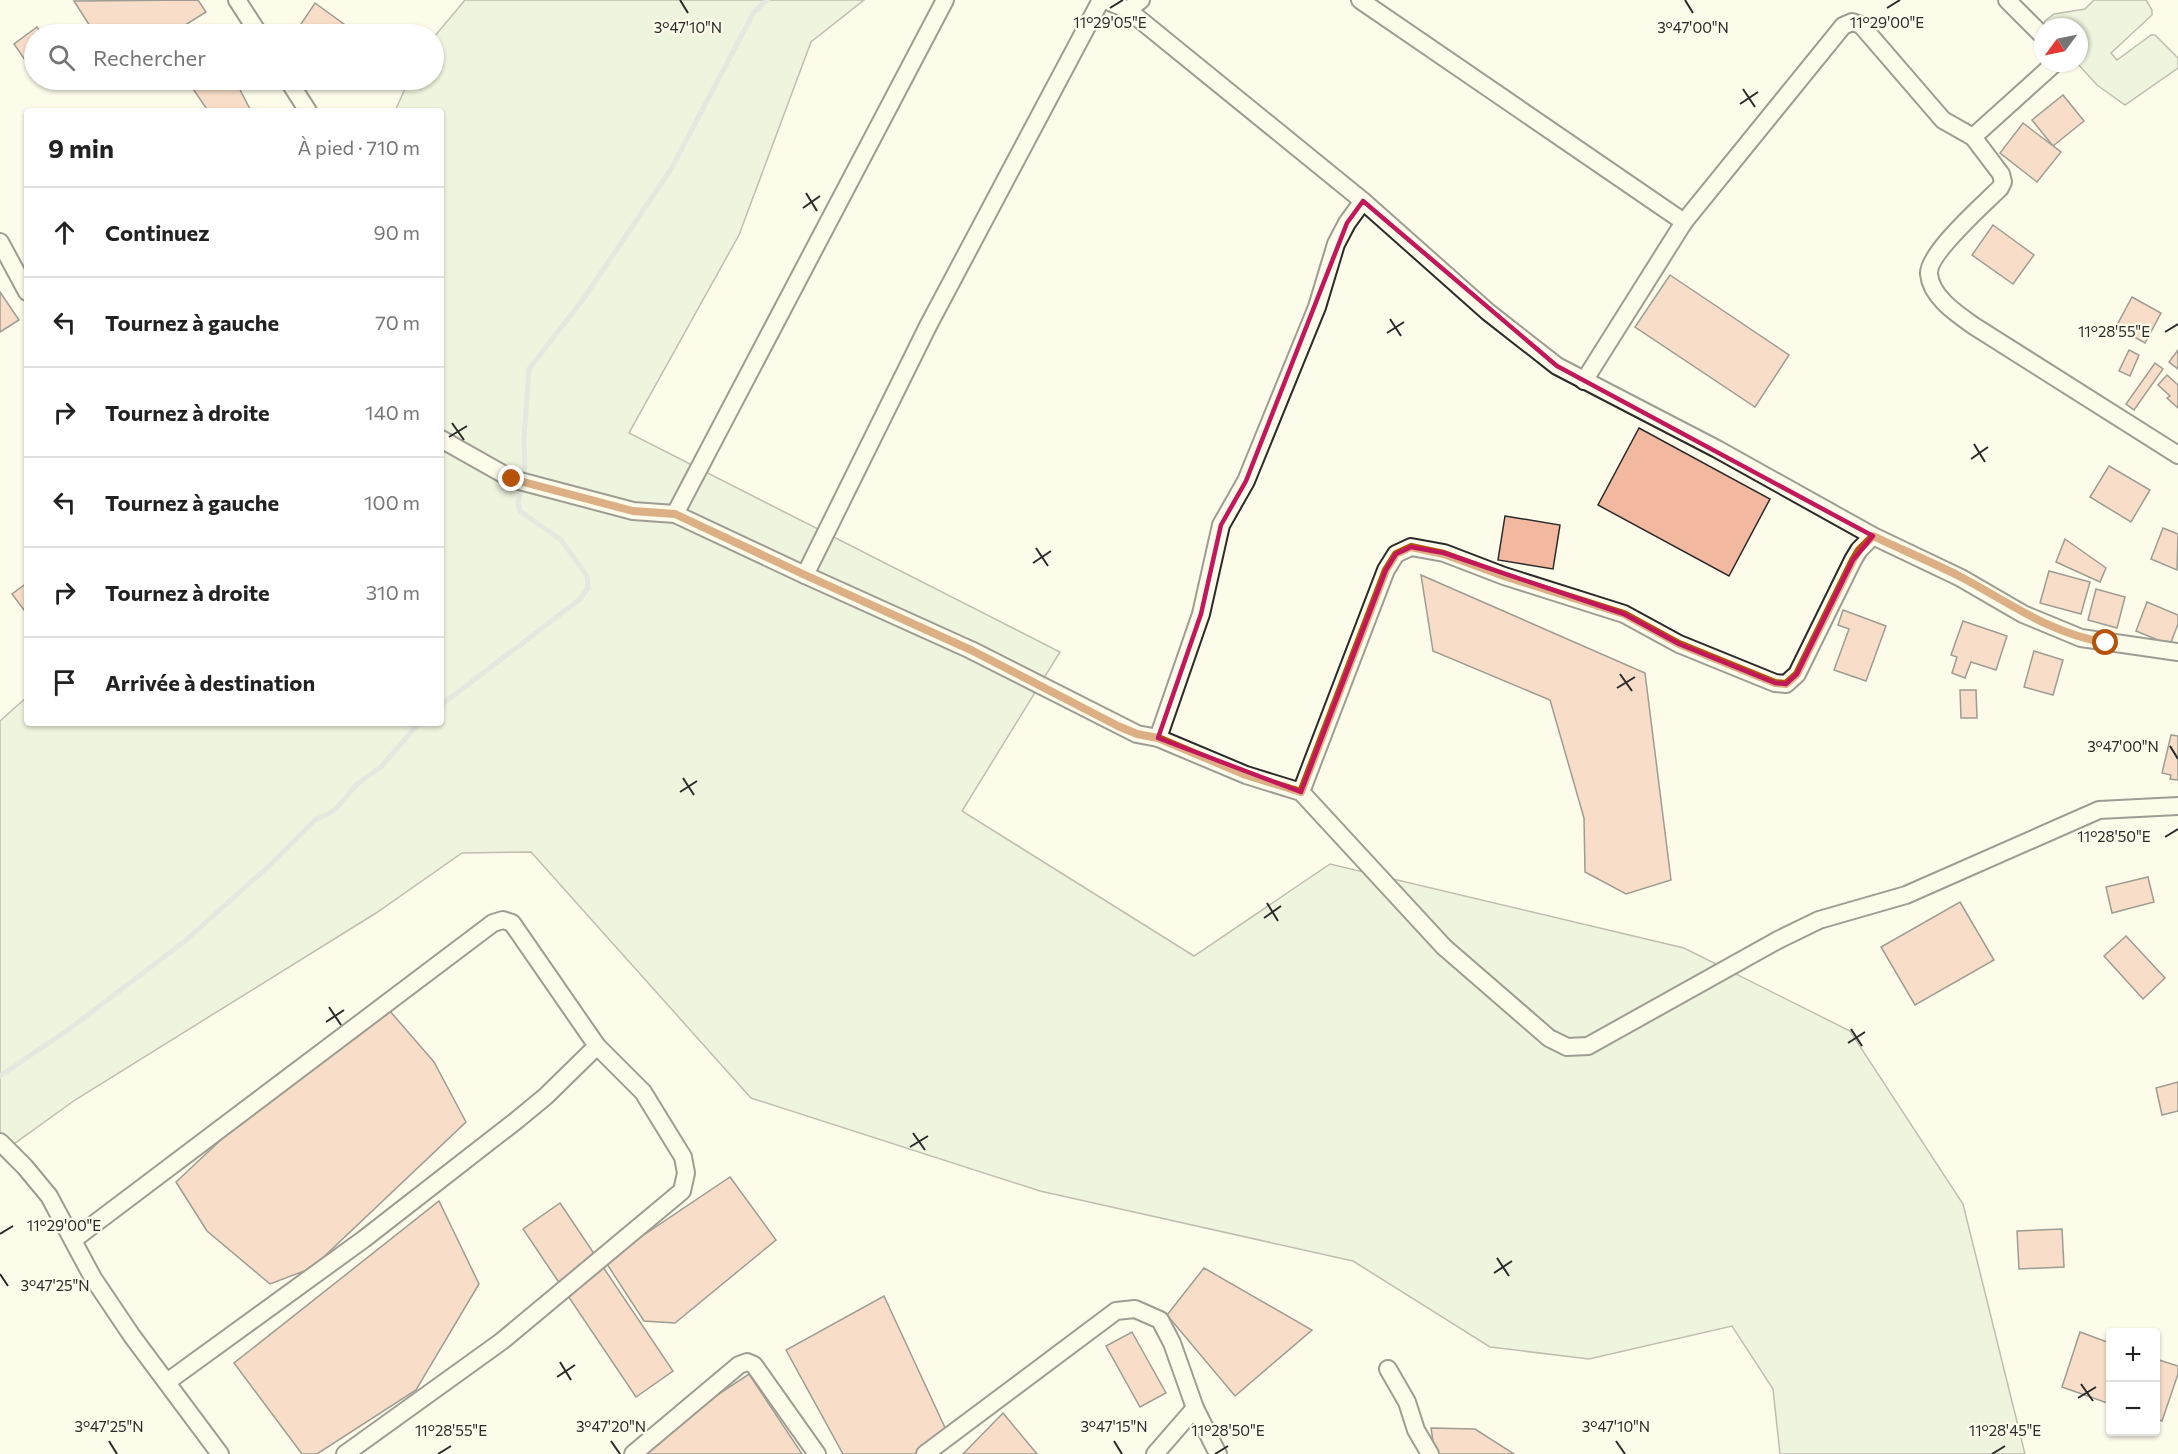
<!DOCTYPE html>
<html lang="fr">
<head>
<meta charset="utf-8">
<style>
  :root { --surface:#fff; --page:#f6f6f6; --text:#222; --muted:#767676; --line:#e0e0e0 }
  body { margin:0; font-family:Commissioner,sans-serif; background:var(--page); color:var(--text) }
  .controls { position:absolute; right:18px; bottom:18px; display:grid; overflow:hidden; border-radius:6px; box-shadow:0 2px 4px #0004 }
  .controls button { width:54px; height:54px; display:grid; place-items:center; padding:0; border:0; border-bottom:2px solid var(--line); background:var(--surface); color:var(--text); font:30px sans-serif }
  .compass { position:absolute; left:2034px; top:18px; width:54px; height:54px; border-radius:50%; background:var(--surface); box-shadow:0 2px 4px #0004; rotate:237deg }
  .stop { position:absolute; width:18px; height:18px; margin:-14px; border:4px solid #b45309; border-radius:50%; background:#fff }
  .stop.end { background:#b45309; border-color:#fff; box-shadow:0 2px 6px #0008 }
  .list { margin:0; padding:0; list-style:none }
  h2 { display:flex; justify-content:space-between; align-items:center; height:78px; margin:0; padding:0 24px; font-size:26px }
  h2 small { font-size:20px; font-weight:400; color:var(--muted) }
  .list li { display:grid; grid-template-columns:39px 1fr auto; gap:18px; align-items:center; box-sizing:border-box; height:90px; padding:0 24px; border-top:2px solid var(--line) }
  .list b { display:block; font-size:22px; white-space:nowrap }
  .list em { font-size:20px; font-style:normal; color:var(--muted) }
  .icon { flex:none; width:33px; height:33px; fill:none; stroke:currentColor; stroke-width:2; stroke-linecap:round; stroke-linejoin:round }
  .map { position:relative; flex:none; width:2178px; height:1454px; overflow:hidden }
  .search { position:absolute; background:var(--surface); box-shadow:0 2px 4px #0004; left:24px; top:24px; width:420px; height:66px; display:flex; align-items:center; gap:15px; box-sizing:border-box; padding:0 21px; border-radius:33px; color:var(--muted); font-size:22px }
  .panel { position:absolute; background:var(--surface); box-shadow:0 2px 4px #0004; left:24px; top:108px; width:420px; height:618px; border-radius:6px }
  .map>svg:first-child { display:block }
</style>
</head>
<body>
<div class="map">
<svg width="2178" height="1454" viewBox="0 0 2178 1454">
  <rect width="100%" height="100%" fill="#fdfbea"/>
  <!-- green -->
  <g fill="#deebd1" stroke="#74746e" stroke-width="1.5">
    <path d="M465,0H864L811,42L739,235L629,433L1060,652L962,811L1194,956L1330,864L1684,948L1850,1031L1963,1204L2025,1454H1780L1773,1389L1732,1326L1589,1359L1490,1347L1353,1261L1040,1191L751,1098L531,852L462,853L376,913L75,1100L0,1154V721L27,697V723H441V111H395L409,80H434V37Z"/>
    <path d="M2094,0H2146L2152,10V15L2111,53L2117,60L2151,35H2155L2178,58V68L2125,105L2097,85L2077,63H2079V27L2044,26L2045,21L2054,14L2085,9Z"/>
  </g>
  <g fill="none" stroke-linecap="round" stroke-linejoin="round">
    <!-- stream -->
    <g stroke="#c7d0d0" stroke-width="5">
      <path d="M441,705L579,600L588,588L587,576L561,540L520,511L518,504L525,465L524,438L529,369L584,298L671,169L754,12L767,0"/>
      <path d="M0,1076L68,1030L185,941L270,865L315,820L335,810L357,784L381,767L419,723"/>
    </g>
  </g>
  <!-- building -->
  <g fill="#f2b8a0" stroke="#2b2b2b" stroke-width="1.5">
    <path d="M198,0L206,12L171,34H95L74,1Z"/>
    <path d="M315,3L352,30L349,34H309L299,27Z"/>
    <path d="M37,27L42,34H34V73L14,44Z"/>
    <path d="M187,80H235L251,111H208Z"/>
    <path d="M2063,95L2084,121L2053,146L2032,120Z"/>
    <path d="M2023,123L2061,152L2037,182L2000,153Z"/>
    <path d="M1993,225L2034,255L2013,284L1972,255Z"/>
    <path d="M1670,275L1789,355L1755,407L1635,327Z"/>
    <path d="M0,292L19,320L0,332Z"/>
    <path d="M2132,297L2161,313L2145,343L2116,327Z"/>
    <path d="M2129,350L2139,355L2130,376L2119,371Z"/>
    <path d="M2178,350V369L2169,362Z"/>
    <path d="M2155,363L2163,369L2134,410L2126,404Z"/>
    <path d="M2167,375L2178,385V408L2167,398L2170,396L2158,385Z"/>
    <path d="M1639,428L1770,499L1729,576L1598,505Z"/>
    <path d="M2109,466L2150,490L2131,522L2090,497Z"/>
    <path d="M1505,516L1560,525L1553,569L1498,560Z"/>
    <path d="M2163,528L2178,534L2177,570L2151,559Z"/>
    <path d="M2065,539L2106,568L2100,582L2056,562Z"/>
    <path d="M2049,571L2090,582L2081,614L2040,603Z"/>
    <path d="M1421,575L1645,673L1671,880L1626,894L1585,872L1584,818L1550,700L1433,651Z"/>
    <path d="M27,583V614L12,594Z"/>
    <path d="M2096,589L2125,597L2117,628L2088,620Z"/>
    <path d="M2147,602L2178,615V624L2170,645L2136,631Z"/>
    <path d="M1843,610L1886,626L1866,681L1834,670L1849,629L1838,625Z"/>
    <path d="M1963,621L2007,636L1996,670L1971,662L1965,678L1952,673L1957,657L1951,655Z"/>
    <path d="M2034,651L2063,660L2053,695L2024,687Z"/>
    <path d="M1960,690H1976L1977,718H1961Z"/>
    <path d="M2171,735L2178,736V780L2170,779L2171,775L2162,773Z"/>
    <path d="M2148,877L2154,902L2112,913L2106,887Z"/>
    <path d="M1960,902L1994,960L1915,1005L1881,947Z"/>
    <path d="M2126,936L2165,978L2143,999L2104,956Z"/>
    <path d="M389,1010L434,1062L466,1122L312,1268L270,1284L207,1231L176,1182L274,1090Z"/>
    <path d="M2178,1082V1111L2162,1115L2156,1088Z"/>
    <path d="M730,1177L776,1240L675,1323L644,1321L605,1261Z"/>
    <path d="M439,1201L479,1284L416,1390L317,1454H302L234,1363Z"/>
    <path d="M560,1203L673,1371L636,1397L523,1229Z"/>
    <path d="M2062,1229L2064,1267L2019,1269L2017,1231Z"/>
    <path d="M1204,1268L1312,1330L1235,1396L1167,1315Z"/>
    <path d="M884,1296L947,1432L915,1454H843L786,1350Z"/>
    <path d="M1132,1332L1166,1393L1140,1407L1106,1346Z"/>
    <path d="M2080,1332L2110,1343V1404L2062,1387Z"/>
    <path d="M2156,1359L2178,1366V1374L2162,1421L2156,1419Z"/>
    <path d="M749,1374L802,1454H628Z"/>
    <path d="M1003,1413L1037,1454H963Z"/>
    <path d="M1431,1428L1475,1429L1514,1454H1435Z"/>
  </g>
  <g fill="none" stroke-linecap="round" stroke-linejoin="round">
    <defs>
      <g id="street">
        <path d="M237,0L259,34"/>
        <path d="M1105,0L1128,10L1363,201L1488,312L1557,366L1717,449L1873,536L1961,578L2023,614L2081,638L2178,652"/>
        <path d="M1360,0L1684,222"/>
        <path d="M2007,0L2043,36"/>
        <path d="M1128,10L1141,0"/>
        <path d="M288,80L308,111"/>
        <path d="M1973,137L2055,63"/>
        <path d="M0,242L27,292"/>
        <path d="M1584,381L1684,222L1843,26L1852,22L1861,25L1943,120L1973,137L2001,174L2003,182L2000,188C1985,203 1927,254 1929,274C1931,297 1957,314 1974,326L2178,455"/>
        <path d="M441,439L512,479L633,511L675,514L805,575L971,650L1137,734L1158,738L1246,775L1301,792L1444,947L1549,1038L1567,1047L1588,1046L1778,940L1819,920L1906,895L2099,810L2178,806"/>
        <path d="M675,514L945,0"/>
        <path d="M805,575L928,326L1101,0"/>
        <path d="M1158,738L1201,614L1221,525L1246,481L1317,307L1336,244L1347,223L1363,201"/>
        <path d="M1301,792L1386,570L1396,554L1411,547L1444,553L1504,576L1624,614L1679,644L1775,683L1786,684L1797,674L1853,560L1859,550L1873,536"/>
        <path d="M0,1142L25,1167L49,1196L93,1278L132,1336L220,1454"/>
        <path d="M73,1240L493,923L503,920L512,923L597,1046L643,1092L683,1157L686,1173L682,1191L502,1341L345,1454"/>
        <path d="M1388,1369L1407,1402L1416,1430L1430,1454"/>
        <path d="M167,1382L364,1239L517,1120L546,1096L597,1046"/>
        <path d="M633,1454L739,1365L747,1362L754,1365L817,1454"/>
        <path d="M925,1454L1116,1311L1135,1309L1160,1320L1172,1343L1195,1408L1218,1454"/>
        <path d="M1155,1454L1195,1408"/>
      </g>
    </defs>
    <!-- street casing -->
    <use href="#street" stroke="#2b2b2b" stroke-width="20"/>
    <!-- street -->
    <use href="#street" stroke="#fdfbea" stroke-width="16"/>
  </g>
  <g fill="none" stroke-linecap="round" stroke-linejoin="round">
    <!-- route -->
    <path stroke="#b45309" stroke-width="8" d="M512,479L633,511L675,514L805,575L971,650L1118,726L1137,734L1158,738L1246,775L1301,792L1386,570L1396,554L1411,547L1444,554L1504,576L1624,614L1679,644L1775,683L1786,684L1797,674L1853,560L1859,550L1873,536C1902,550 1932,562 1961,577C2012,604 2047,632 2106,643"/>
  </g>
  <!-- marked area -->
  <path d="M0 0H2178V1454H0ZM1363,201L1557,366L1873,536L1853,560L1797,674L1786,684L1775,683L1679,644L1624,614L1444,553L1411,547L1396,554L1386,570L1301,792L1158,738L1201,614L1221,525L1246,481L1347,223Z" fill="#fdfbea" fill-opacity=".55" fill-rule="evenodd"/>
  <path fill="none" stroke="#c2185b" stroke-width="4.5" stroke-linejoin="round" d="M1363,201L1557,366L1873,536L1853,560L1797,674L1786,684L1775,683L1679,644L1624,614L1444,553L1411,547L1396,554L1386,570L1301,792L1158,738L1201,614L1221,525L1246,481L1347,223Z"/>
  <!-- ticks -->
  <path fill="none" stroke="#2b2b2b" stroke-width="2" d="M680,0L688,13M1685,0L1693,13M1110,8L1123,0M1887,8L1900,0M1743,89L1755,107M1740,104L1758,92M806,193L817,211M803,208L820,196M1390,319L1401,336M2165,332L2178,324M1387,333L1404,322M452,423L464,440M449,437L467,426M1974,444L1985,462M1971,459L1988,447M1036,548L1048,566M1033,563L1051,551M1620,674L1632,691M1617,688L1635,677M2170,746L2178,759M683,778L694,795M680,792L697,781M2165,837L2178,829M1267,903L1278,921M1264,918L1281,906M329,1007L341,1025M326,1022L344,1010M1851,1029L1862,1046M1848,1043L1865,1032M913,1133L925,1150M910,1147L928,1136M0,1234L13,1226M1497,1258L1509,1276M1494,1273L1512,1261M0,1274L8,1286M560,1362L571,1380M557,1377L575,1365M2081,1384L2093,1401M2078,1398L2096,1387M109,1441L117,1454M611,1441L620,1454M1114,1441L1122,1454M1616,1441L1625,1454M438,1454L451,1446M1215,1454L1228,1446M1992,1454L2005,1446"/>
  <g font-size="15" text-anchor="middle" fill="#2b2b2b" stroke="#fdfbea" stroke-width="4.5" stroke-linejoin="round" paint-order="stroke">
    <text x="1110" y="28">11°29'05"E</text>
    <text x="1887" y="28">11°29'00"E</text>
    <text x="688" y="33">3°47'10"N</text>
    <text x="1693" y="33">3°47'00"N</text>
    <text x="2114" y="337">11°28'55"E</text>
    <text x="2123" y="752">3°47'00"N</text>
    <text x="2114" y="842">11°28'50"E</text>
    <text x="64" y="1231">11°29'00"E</text>
    <text x="55" y="1291">3°47'25"N</text>
    <text x="109" y="1432">3°47'25"N</text>
    <text x="611" y="1432">3°47'20"N</text>
    <text x="1114" y="1432">3°47'15"N</text>
    <text x="1616" y="1432">3°47'10"N</text>
    <text x="451" y="1436">11°28'55"E</text>
    <text x="1228" y="1436">11°28'50"E</text>
    <text x="2005" y="1436">11°28'45"E</text>
  </g>
</svg>
<div class="controls">
<button>+</button>
<button>−</button>
</div>
<svg class="compass" viewBox="-18 -18 36 36"><path d="M0-13l5 13h-10z" fill="#e53935"/><path d="M0 13l5-13h-10z" fill="#767676"/></svg>
<div class="stop" style="left:2106px;top:643px"></div>
<div class="stop end" style="left:512px;top:479px"></div>
<div class="search"><svg class="icon" aria-label="search" viewBox="0 0 24 24"><circle cx="10" cy="10" r="6"/><path d="M15 15l6 6"/></svg>Rechercher</div>
<section class="panel">
<h2>9 min<small>À pied · 710 m</small></h2>
<ul class="list">
<li><svg class="icon" aria-label="ahead" viewBox="0 0 24 24"><path d="M12 20V5M6 11l6-6 6 6"/></svg><div><b>Continuez</b></div><em>90 m</em></li>
<li><svg class="icon" aria-label="left" viewBox="0 0 24 24"><path d="M17 20v-9H6M10 6l-5 5 5 5"/></svg><div><b>Tournez à gauche</b></div><em>70 m</em></li>
<li><svg class="icon" aria-label="right" viewBox="0 0 24 24"><path d="M7 20v-9h11M14 6l5 5-5 5"/></svg><div><b>Tournez à droite</b></div><em>140 m</em></li>
<li><svg class="icon" aria-label="left" viewBox="0 0 24 24"><path d="M17 20v-9H6M10 6l-5 5 5 5"/></svg><div><b>Tournez à gauche</b></div><em>100 m</em></li>
<li><svg class="icon" aria-label="right" viewBox="0 0 24 24"><path d="M7 20v-9h11M14 6l5 5-5 5"/></svg><div><b>Tournez à droite</b></div><em>310 m</em></li>
<li><svg class="icon" aria-label="arrive" viewBox="0 0 24 24"><path d="M6 21V4h12l-3 4 3 4H6"/></svg><div><b>Arrivée à destination</b></div></li>
</ul>
</section>
</div>
</body>
</html>
